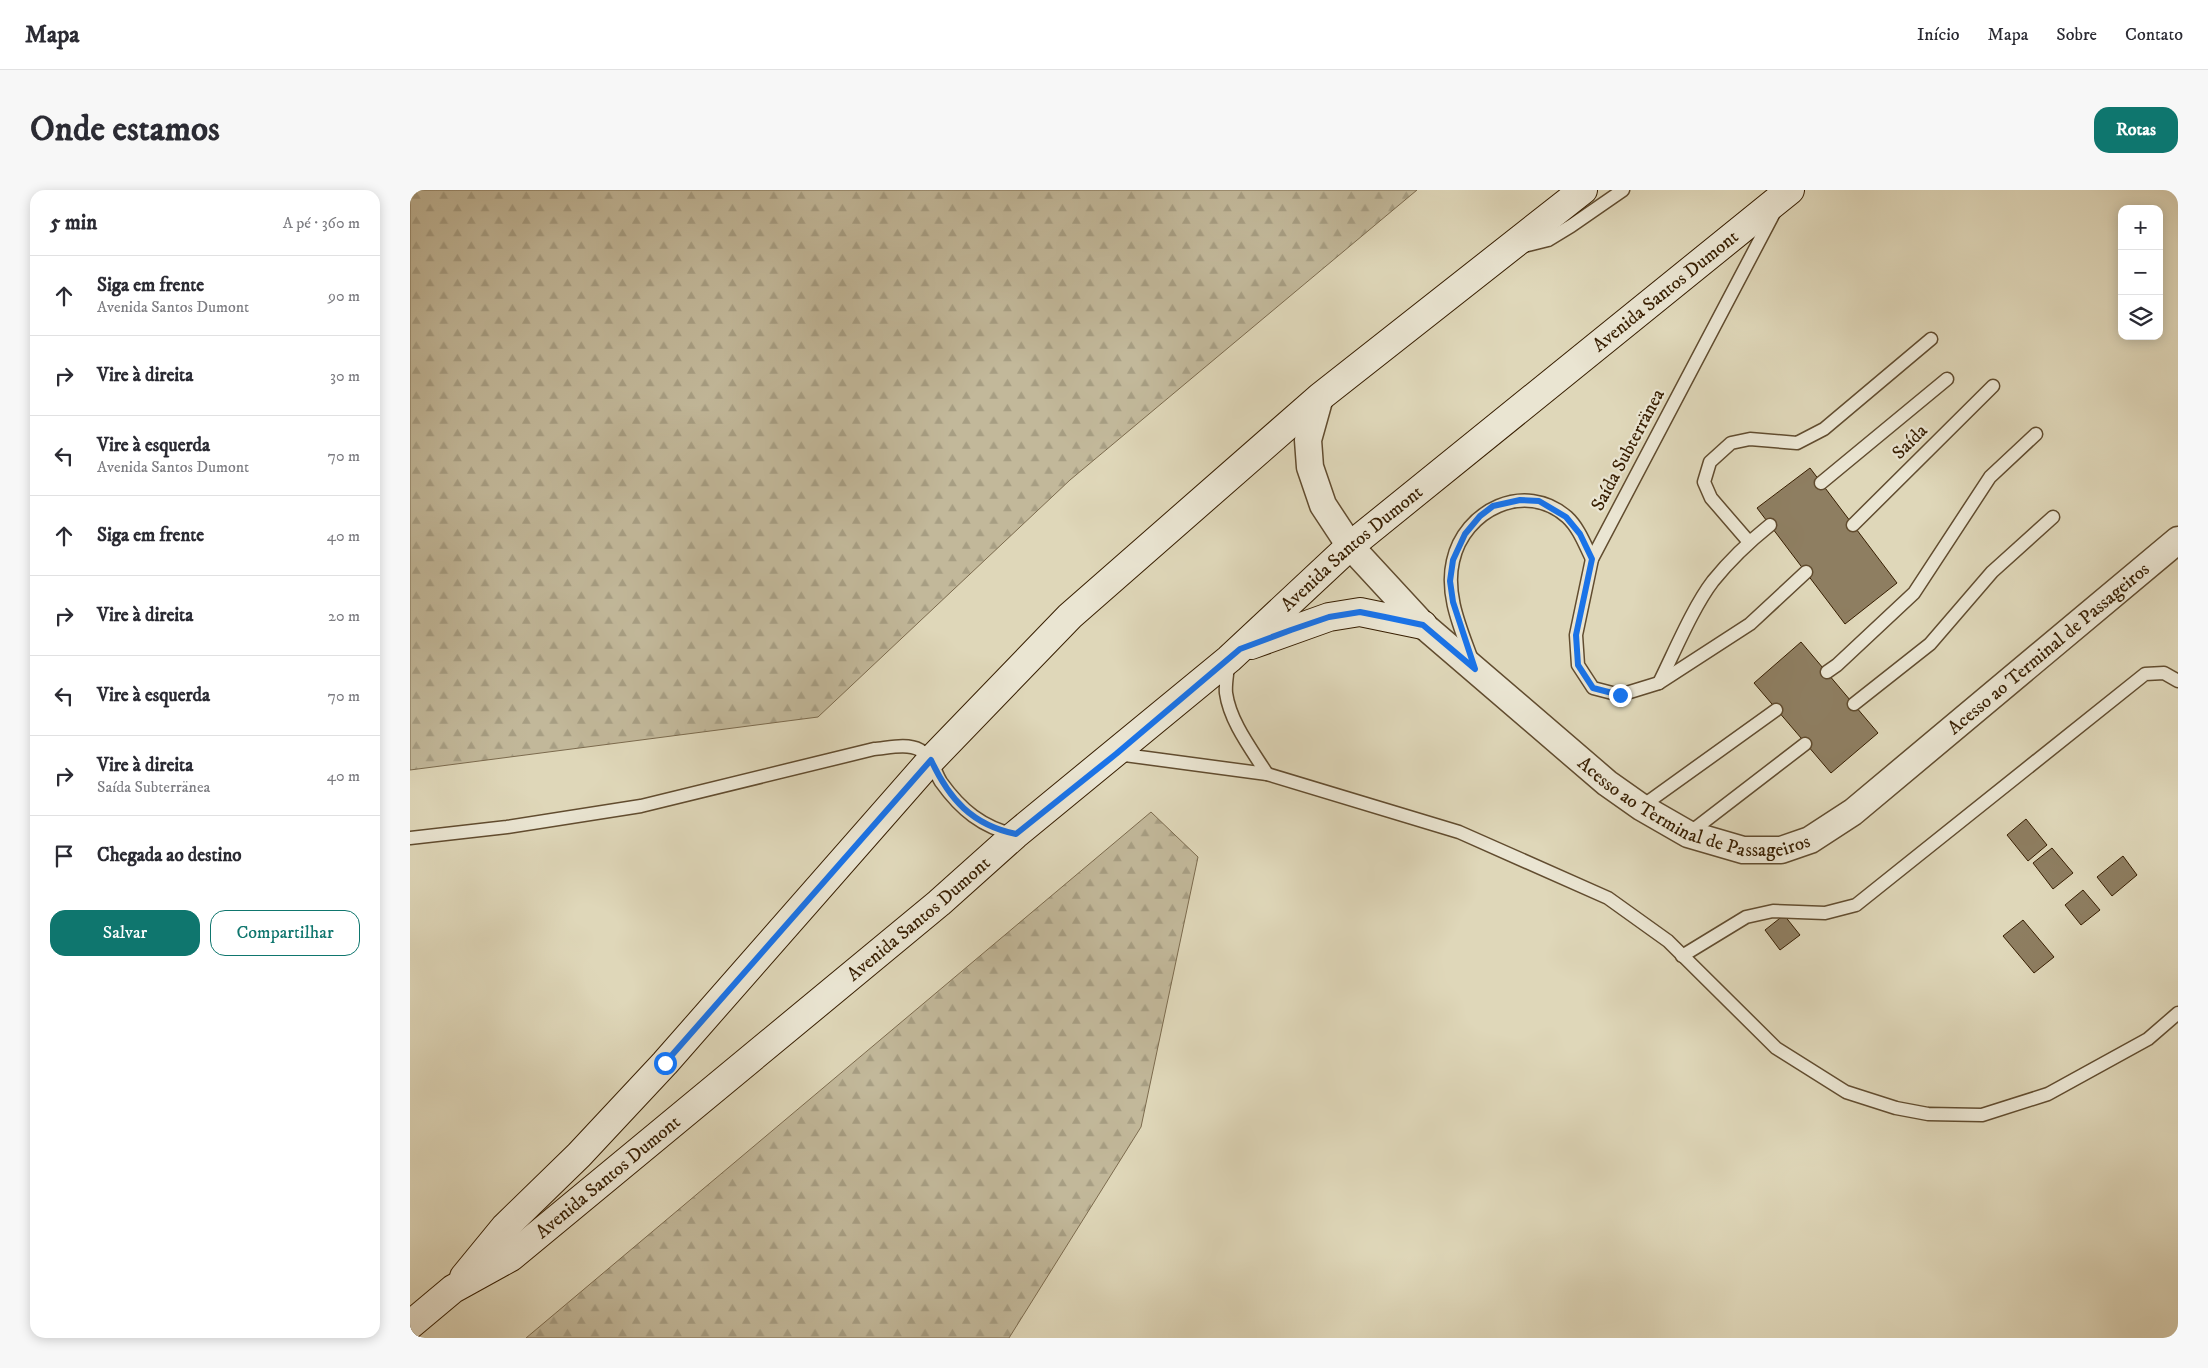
<!DOCTYPE html>
<html lang="pt">
<head>
<meta charset="utf-8">
<style>
  :root { --surface:#fff; --page:#f7f7f7; --text:#2b2b33; --muted:#7c7c81; --line:#e1e1e2; --accent:#0f766e }
  body { margin:0; font-family:"IM FELL DW Pica",serif; background:var(--page); color:var(--text) }
  .controls { position:absolute; right:15px; top:15px; display:grid; overflow:hidden; border-radius:10px; box-shadow:0 2px 12px #0003 }
  .controls button { width:45px; height:45px; display:grid; place-items:center; padding:0; border:0; border-bottom:1px solid var(--line); background:var(--surface); color:var(--text); font:25px sans-serif }
  .stop { position:absolute; width:15px; height:15px; margin:-11px; border:4px solid #1a73e8; border-radius:50%; background:#fff }
  .stop.end { background:#1a73e8; border-color:#fff; box-shadow:0 1px 5px #0008 }
  .list { margin:0; padding:0; list-style:none }
  h2 { display:flex; justify-content:space-between; align-items:center; height:65px; margin:0; padding:0 20px; font-size:21px }
  h2 small { font-size:16px; font-weight:400; color:var(--muted) }
  .list li { display:grid; grid-template-columns:32px 1fr auto; gap:15px; align-items:center; box-sizing:border-box; height:80px; padding:0 20px; border-top:1px solid var(--line) }
  .list b { display:block; font-size:19px; white-space:nowrap }
  .list p { margin:0; font-size:16px; white-space:nowrap; color:var(--muted) }
  .list em { font-size:16px; font-style:normal; color:var(--muted) }
  .actions { display:flex; gap:10px; padding:15px 20px }
  .actions a { flex:1; padding:11px 0; border:1px solid var(--accent); border-radius:15px; text-align:center; font-size:18px; color:var(--accent) }
  .actions .main { background:var(--accent); color:#fff }
  .icon { flex:none; width:28px; height:28px; fill:none; stroke:currentColor; stroke-width:2; stroke-linecap:round; stroke-linejoin:round }
  .map { position:relative; flex:none; width:1768px; height:1148px; overflow:hidden; border-radius:15px }
  header { display:flex; align-items:center; gap:30px; box-sizing:border-box; height:70px; padding:0 25px; background:var(--surface); border-bottom:1px solid var(--line) }
  header strong { font-size:24px }
  nav { display:flex; gap:28px; margin-inline-start:auto; font-size:18px }
  .intro { display:flex; align-items:center; justify-content:space-between; box-sizing:border-box; height:120px; padding:0 30px }
  h1 { margin:0; font-size:35px }
  .button { padding:12px 22px; border-radius:15px; background:var(--accent); color:#fff; font-size:18px; font-weight:700 }
  main { display:flex; gap:30px; padding:0 30px }
  aside { flex:1; background:var(--surface); border-radius:15px; box-shadow:0 2px 12px #0003 }
  .map>svg:first-child { display:block }
</style>
</head>
<body>
<header>
<strong>Mapa</strong>
<nav><a>Início</a><a>Mapa</a><a>Sobre</a><a>Contato</a></nav>
</header>
<div class="intro"><h1>Onde estamos</h1><a class="button">Rotas</a></div>
<main>
<aside>
<h2>5 min<small>A pé · 360 m</small></h2>
<ul class="list">
<li><svg class="icon" aria-label="ahead" viewBox="0 0 24 24"><path d="M12 20V5M6 11l6-6 6 6"/></svg><div><b>Siga em frente</b><p>Avenida Santos Dumont</p></div><em>90 m</em></li>
<li><svg class="icon" aria-label="right" viewBox="0 0 24 24"><path d="M7 20v-9h11M14 6l5 5-5 5"/></svg><div><b>Vire à direita</b></div><em>30 m</em></li>
<li><svg class="icon" aria-label="left" viewBox="0 0 24 24"><path d="M17 20v-9H6M10 6l-5 5 5 5"/></svg><div><b>Vire à esquerda</b><p>Avenida Santos Dumont</p></div><em>70 m</em></li>
<li><svg class="icon" aria-label="ahead" viewBox="0 0 24 24"><path d="M12 20V5M6 11l6-6 6 6"/></svg><div><b>Siga em frente</b></div><em>40 m</em></li>
<li><svg class="icon" aria-label="right" viewBox="0 0 24 24"><path d="M7 20v-9h11M14 6l5 5-5 5"/></svg><div><b>Vire à direita</b></div><em>20 m</em></li>
<li><svg class="icon" aria-label="left" viewBox="0 0 24 24"><path d="M17 20v-9H6M10 6l-5 5 5 5"/></svg><div><b>Vire à esquerda</b></div><em>70 m</em></li>
<li><svg class="icon" aria-label="right" viewBox="0 0 24 24"><path d="M7 20v-9h11M14 6l5 5-5 5"/></svg><div><b>Vire à direita</b><p>Saída Subterränea</p></div><em>40 m</em></li>
<li><svg class="icon" aria-label="arrive" viewBox="0 0 24 24"><path d="M6 21V4h12l-3 4 3 4H6"/></svg><div><b>Chegada ao destino</b></div></li>
</ul>
<div class="actions"><a class="main">Salvar</a><a>Compartilhar</a></div>
</aside>
<div class="map">
<svg width="1768" height="1148" viewBox="0 0 1768 1148">
  <defs>
    <pattern id="forest-firs" width="22" height="20" patternUnits="userSpaceOnUse" patternTransform="scale(1.25)"><rect width="22" height="20" fill="#c2b89a"/><path d="M5 1l3.5 6h-7zM16 11l3.5 6h-7z" fill="#a79e83"/></pattern>
  </defs>
  <rect width="100%" height="100%" fill="#dfd7b9"/>
  <filter id="stains"><feTurbulence type="fractalNoise" baseFrequency=".004" numOctaves="4"/><feColorMatrix values="0 0 0 0 .2 0 0 0 0 .09 0 0 0 0 .02 0 0 0 .5 -.17"/></filter>
  <radialGradient id="worn" r=".72"><stop offset=".6" stop-color="#630" stop-opacity="0"/><stop offset="1" stop-color="#630" stop-opacity=".3"/></radialGradient>
  <!-- forest -->
  <g fill="url(#forest-firs)" stroke="#7c6b4e">
    <path d="M0,0H1007L660,290L408,527L0,580Z"/>
    <path d="M741,622L788,667L731,937L599,1148H116Z"/>
  </g>
  <!-- building -->
  <g fill="#8e7e61" stroke="#371e01">
    <path d="M1400,278L1487,393L1435,434L1347,318Z"/>
    <path d="M1391,452L1468,543L1421,583L1344,493Z"/>
    <path d="M1616,629L1637,655L1618,671L1597,645Z"/>
    <path d="M1642,658L1663,683L1643,699L1623,673Z"/>
    <path d="M1713,666L1727,685L1702,706L1687,687Z"/>
    <path d="M1673,700L1690,720L1671,735L1655,715Z"/>
    <path d="M1374,725L1390,745L1370,760L1355,740Z"/>
    <path d="M1613,730L1644,767L1624,783L1593,746Z"/>
  </g>
  <g fill="none" stroke-linecap="round" stroke-linejoin="round">
    <defs>
      <g id="lane">
        <path d="M1364,23L1182,369L1166,445L1168,475L1183,498L1210,505L1249,493L1340,434L1396,382"/>
        <path d="M1114,56L1138,50L1161,36L1213,0"/>
        <path d="M1411,293L1537,189"/>
        <path d="M1443,335L1583,196"/>
        <path d="M1339,352L1301,308L1294,292L1300,272L1321,253L1340,249L1387,253L1414,239L1521,149"/>
        <path d="M1062,470C1051,439 1035,405 1043,371C1054,320 1115,290 1157,327C1169,338 1175,355 1182,369"/>
        <path d="M818,472C818,482 815,493 816,503C820,532 842,560 857,584"/>
        <path d="M1417,482L1427,475L1504,403L1580,287L1626,244"/>
        <path d="M1249,493C1264,463 1283,417 1303,391C1320,370 1340,351 1360,335"/>
        <path d="M1444,514L1520,454L1582,382L1643,327"/>
        <path d="M707,564L857,584L1049,642L1198,708L1258,751L1366,858L1436,902L1486,918L1518,924L1572,925L1638,904L1738,849L1768,823"/>
        <path d="M1231,617L1366,520"/>
        <path d="M1278,644L1395,554"/>
        <path d="M0,648L97,637L231,616L464,559C478,558 497,553 510,560C523,568 524,581 531,592C551,620 572,637 605,645"/>
        <path d="M1272,766L1336,727L1363,721L1415,723L1446,715L1735,484L1754,483L1768,491"/>
      </g>
      <g id="street">
        <path id="s1" d="M910,207L898,250L900,277L913,315L940,356L1013,435L1197,593L1231,617L1278,644L1333,660H1371L1400,650L1443,622L1768,350"/>
      </g>
      <g id="secondary">
        <path d="M841,455L919,427L950,422L1013,435"/>
        <path d="M54,1087L95,1037L169,965L255,873L521,570L660,426L910,207L1173,0"/>
        <path id="s2" d="M0,1135L43,1099L101,1067L529,713L605,645L819,469L940,356L1380,0"/>
      </g>
    </defs>
    <!-- lane casing -->
    <use href="#lane" stroke="#614c2f" stroke-width="15"/>
    <!-- street casing -->
    <use href="#street" stroke="#614c2f" stroke-width="29"/>
    <!-- secondary casing -->
    <use href="#secondary" stroke="#371e01" stroke-width="30"/>
    <!-- lane -->
    <use href="#lane" stroke="#eae5d2" stroke-width="12"/>
    <!-- street -->
    <use href="#street" stroke="#eae5d2" stroke-width="26"/>
    <!-- secondary -->
    <use href="#secondary" stroke="#eae5d2" stroke-width="28"/>
  </g>
  <g fill="none" stroke-linecap="round" stroke-linejoin="round">
    <!-- route -->
    <path stroke="#1a73e8" stroke-width="6" d="M255,873L521,570C539,609 562,635 606,644L706,564L830,459L881,440L919,427L950,422L975,427L1013,435L1065,479L1043,412L1040,391L1043,370L1055,344L1070,326L1083,316L1110,310L1129,311L1156,327L1170,344L1182,369L1166,445L1168,475L1183,498L1210,505"/>
  </g>
  <g text-anchor="middle" dominant-baseline="central" stroke-width="4.5" stroke-linejoin="round" paint-order="stroke">
    <!-- street labels -->
    <g font-size="19" fill="#371e01" stroke="#eae5d2">
      <text stroke="none"><textPath href="#s2" startOffset="1628">Avenida Santos Dumont</textPath></text>
      <text transform="translate(1500 252) rotate(-45)">Saída</text>
      <text transform="translate(1218 260) rotate(-62)">Saída Subterränea</text>
      <text stroke="none"><textPath href="#s2" startOffset="1222">Avenida Santos Dumont</textPath></text>
      <text stroke="none"><textPath href="#s1" startOffset="1039">Acesso ao Terminal de Passageiros</textPath></text>
      <text stroke="none"><textPath href="#s1" startOffset="604">Acesso ao Terminal de Passageiros</textPath></text>
      <text stroke="none"><textPath href="#s2" startOffset="652">Avenida Santos Dumont</textPath></text>
      <text stroke="none"><textPath href="#s2" startOffset="248">Avenida Santos Dumont</textPath></text>
    </g>
  </g>
  <rect width="100%" height="100%" filter="url(#stains)"/>
  <rect width="100%" height="100%" fill="url(#worn)"/>
</svg>
<div class="controls">
<button>+</button>
<button>−</button>
<button><svg class="icon" aria-label="layers" viewBox="0 0 24 24"><path d="M12 4l9 5-9 5-9-5zM3 14l9 5 9-5"/></svg></button>
</div>
<div class="stop" style="left:255px;top:873px"></div>
<div class="stop end" style="left:1210px;top:505px"></div>
</div>
</main>
</body>
</html>
